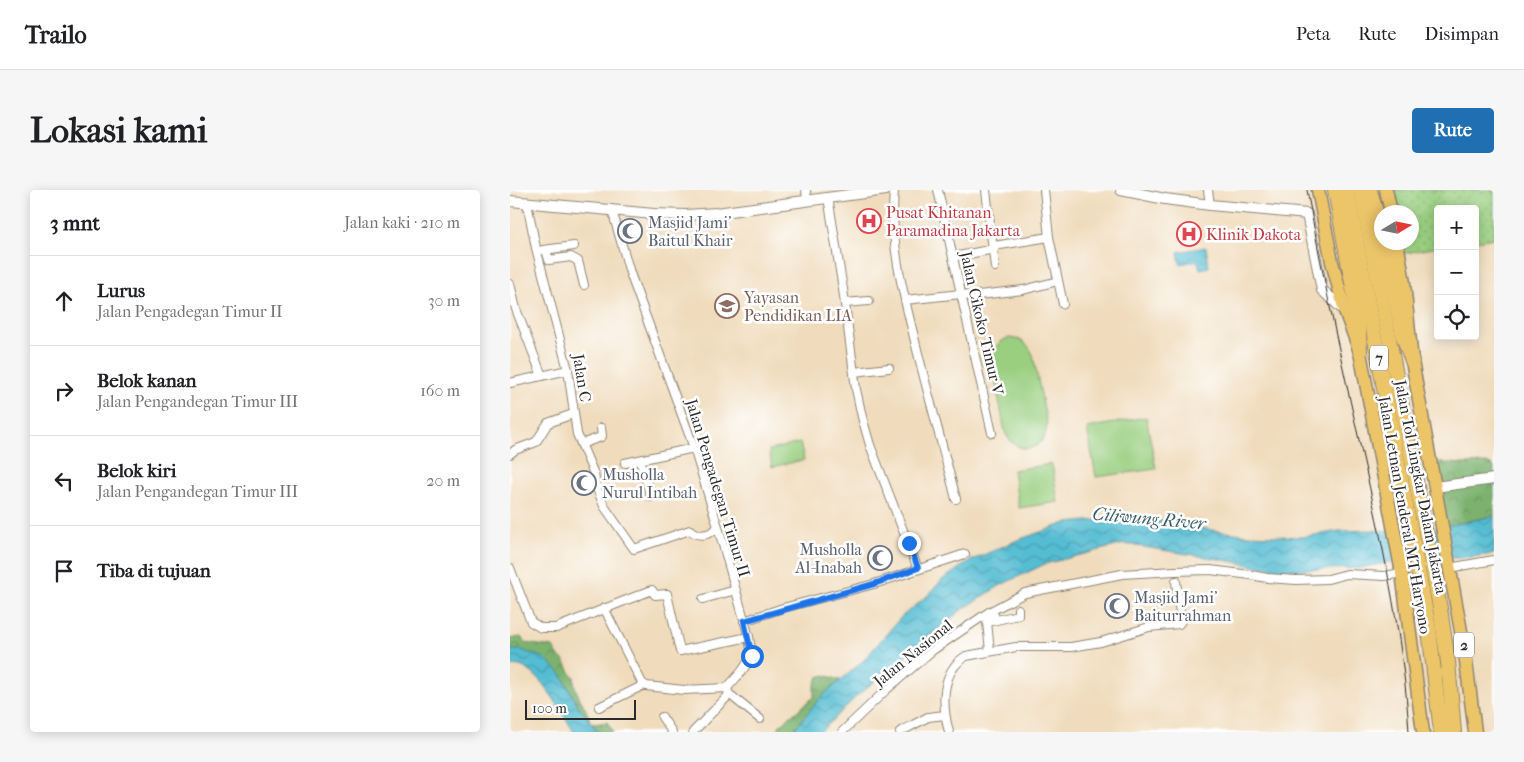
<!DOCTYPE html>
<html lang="id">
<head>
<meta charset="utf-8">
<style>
  :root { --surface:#fff; --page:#f6f6f6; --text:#202124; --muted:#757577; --line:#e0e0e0; --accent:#1f6fb2 }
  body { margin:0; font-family:"IM FELL French Canon",serif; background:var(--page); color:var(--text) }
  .controls { position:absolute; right:15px; top:15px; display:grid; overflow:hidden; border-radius:5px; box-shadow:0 2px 12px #0003 }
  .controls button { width:45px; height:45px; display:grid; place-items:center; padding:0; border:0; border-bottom:1px solid var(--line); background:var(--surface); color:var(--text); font:25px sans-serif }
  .compass { position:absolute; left:864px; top:15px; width:45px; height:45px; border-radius:50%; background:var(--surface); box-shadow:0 2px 12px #0003; rotate:80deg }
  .scale { position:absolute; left:15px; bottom:12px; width:111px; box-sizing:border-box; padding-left:5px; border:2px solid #2b2b2b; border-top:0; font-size:14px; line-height:18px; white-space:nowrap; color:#2b2b2b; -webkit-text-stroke:4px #fff; paint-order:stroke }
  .stop { position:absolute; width:15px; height:15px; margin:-11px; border:4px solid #1a73e8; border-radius:50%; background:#fff }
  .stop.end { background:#1a73e8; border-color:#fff; box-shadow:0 1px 5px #0008 }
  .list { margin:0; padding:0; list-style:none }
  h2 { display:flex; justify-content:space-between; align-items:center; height:65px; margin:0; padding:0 20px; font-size:21px }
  h2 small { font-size:16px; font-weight:400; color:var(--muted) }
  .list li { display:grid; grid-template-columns:32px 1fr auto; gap:15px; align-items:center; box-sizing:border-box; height:90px; padding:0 20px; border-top:1px solid var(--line) }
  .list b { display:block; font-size:19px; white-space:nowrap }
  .list p { margin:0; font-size:16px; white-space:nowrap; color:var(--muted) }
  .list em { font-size:16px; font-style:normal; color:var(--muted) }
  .icon { flex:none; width:28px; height:28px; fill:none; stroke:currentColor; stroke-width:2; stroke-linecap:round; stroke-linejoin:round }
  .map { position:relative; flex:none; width:984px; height:542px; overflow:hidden; border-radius:5px }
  header { display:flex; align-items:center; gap:30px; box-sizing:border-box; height:70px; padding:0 25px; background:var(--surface); border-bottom:1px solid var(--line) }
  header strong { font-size:24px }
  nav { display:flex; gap:28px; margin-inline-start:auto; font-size:18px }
  .intro { display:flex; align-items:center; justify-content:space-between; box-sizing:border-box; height:120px; padding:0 30px }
  h1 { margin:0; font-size:35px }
  .button { padding:12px 22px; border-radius:5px; background:var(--accent); color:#fff; font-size:18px; font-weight:700 }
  main { display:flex; gap:30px; padding:0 30px }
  aside { flex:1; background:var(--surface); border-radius:5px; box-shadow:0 2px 12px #0003 }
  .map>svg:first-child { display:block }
</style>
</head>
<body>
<header>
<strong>Trailo</strong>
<nav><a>Peta</a><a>Rute</a><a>Disimpan</a></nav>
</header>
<div class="intro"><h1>Lokasi kami</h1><a class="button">Rute</a></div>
<main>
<aside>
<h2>3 mnt<small>Jalan kaki · 210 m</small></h2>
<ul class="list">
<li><svg class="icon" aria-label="ahead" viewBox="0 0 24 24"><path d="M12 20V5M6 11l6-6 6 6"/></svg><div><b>Lurus</b><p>Jalan Pengadegan Timur II</p></div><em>30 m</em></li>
<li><svg class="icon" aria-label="right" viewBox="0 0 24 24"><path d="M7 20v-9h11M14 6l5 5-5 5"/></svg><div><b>Belok kanan</b><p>Jalan Pengandegan Timur III</p></div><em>160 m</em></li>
<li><svg class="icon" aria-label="left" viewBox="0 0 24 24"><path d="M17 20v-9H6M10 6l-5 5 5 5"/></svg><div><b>Belok kiri</b><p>Jalan Pengandegan Timur III</p></div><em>20 m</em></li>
<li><svg class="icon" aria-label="arrive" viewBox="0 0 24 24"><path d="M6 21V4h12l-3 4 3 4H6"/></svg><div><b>Tiba di tujuan</b></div></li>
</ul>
</aside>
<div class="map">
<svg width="984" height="542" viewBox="0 0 984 542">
  <defs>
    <pattern id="grass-dots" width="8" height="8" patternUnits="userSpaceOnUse" patternTransform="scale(1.25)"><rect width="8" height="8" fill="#9acf80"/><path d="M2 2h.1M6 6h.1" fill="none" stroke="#85b26f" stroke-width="1.8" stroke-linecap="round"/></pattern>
    <pattern id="forest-crowns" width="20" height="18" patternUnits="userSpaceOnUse" patternTransform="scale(1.25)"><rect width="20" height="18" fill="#7bb26e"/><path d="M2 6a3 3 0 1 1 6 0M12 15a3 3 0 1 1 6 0" fill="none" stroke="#65915b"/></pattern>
    <pattern id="water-waves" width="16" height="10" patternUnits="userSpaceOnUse" patternTransform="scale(1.25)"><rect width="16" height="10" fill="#55bdd3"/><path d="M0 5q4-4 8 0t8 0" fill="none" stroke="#479aab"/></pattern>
  </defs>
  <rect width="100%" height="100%" fill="#fff"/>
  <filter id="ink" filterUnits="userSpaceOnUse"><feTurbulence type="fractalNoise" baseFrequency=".02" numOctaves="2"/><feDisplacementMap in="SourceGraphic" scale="10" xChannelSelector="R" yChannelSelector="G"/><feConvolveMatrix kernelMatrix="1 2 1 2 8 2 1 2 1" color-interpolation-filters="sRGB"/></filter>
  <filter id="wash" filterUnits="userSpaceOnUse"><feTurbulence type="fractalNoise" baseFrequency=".0096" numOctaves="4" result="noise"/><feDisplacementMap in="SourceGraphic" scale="20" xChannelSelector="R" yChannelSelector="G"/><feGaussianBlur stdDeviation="1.12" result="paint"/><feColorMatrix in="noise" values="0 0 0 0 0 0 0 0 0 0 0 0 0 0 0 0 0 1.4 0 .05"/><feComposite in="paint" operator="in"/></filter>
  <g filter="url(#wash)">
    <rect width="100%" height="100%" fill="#f0dcbc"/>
    <!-- grass -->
    <path fill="url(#grass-dots)" stroke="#627d56" d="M878,0H984V48L965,51V19H928V57L890,64L888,53L902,52V22H882Z"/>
    <!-- forest -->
    <g fill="url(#forest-crowns)" stroke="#536e4c">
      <path d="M920,272L954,274L977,273L984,277V326L931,337Z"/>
      <path d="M11,447L15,453L43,457L49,467C57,470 57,481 64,487C63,504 77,515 80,532L85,534L97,532L103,542H88L67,514L51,484L0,460V449Z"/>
      <path d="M315,485L330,490L309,509L282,542H269V536L304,507V497L308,487Z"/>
    </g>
    <!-- pitch -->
    <g fill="#9acf80" stroke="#627d56">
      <path d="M498,148C511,148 518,153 523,165L537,234C536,262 506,268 495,242L482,173C482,160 486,153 498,148Z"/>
      <path d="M636,227L646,279L586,287L577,238Z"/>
      <path d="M290,253L294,270L262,277L259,260Z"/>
      <path d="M542,274L548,312L509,318L503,280Z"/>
    </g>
    <!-- water -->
    <g fill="url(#water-waves)" stroke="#40747f">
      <path d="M696,57L699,77L690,79L688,71L670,74L668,62Z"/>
      <path d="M626,326L708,341L740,345L793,347L829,341L862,340L906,342L984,326V364L952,368L910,367L849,378L783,380L749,377L709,369L614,354L535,374L491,395L450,421L348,505L310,542H282L309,509L354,470L391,427L418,405L432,390L460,371L505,351L556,333Z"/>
      <path d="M0,460H11L35,468L51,484L67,514L88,542H64C52,524 26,469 0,476Z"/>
    </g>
  </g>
  <g filter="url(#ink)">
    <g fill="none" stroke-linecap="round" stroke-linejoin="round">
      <defs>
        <g id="minor">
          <path d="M296,0L297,11"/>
          <path d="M384,0C380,49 391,95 403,143C416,198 432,253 446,309"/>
          <path d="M428,0L482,243"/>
          <path d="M476,0L485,77"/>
          <path d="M534,0L539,47L553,114"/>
          <path d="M698,0L700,15"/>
          <path d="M318,7L333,99L346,199L352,227L360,255L408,379"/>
          <path d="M17,13L26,58L58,180L67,244L84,284L86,296L94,316L124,359L180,340C189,348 200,345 208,337"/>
          <path d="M484,56L539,47"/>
          <path d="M33,60L64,56"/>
          <path d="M36,60L39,70L61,67L68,71L74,95"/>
          <path d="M443,67L484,59"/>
          <path d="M0,94L6,119L32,186"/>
          <path d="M395,110L451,104L460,106L513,100L548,91"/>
          <path d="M335,113L359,111"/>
          <path d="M344,182L379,178"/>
          <path d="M0,193L58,180"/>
          <path d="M71,254L91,247L92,246L91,238"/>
          <path d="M0,264L5,260L26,252L38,233L63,224"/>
          <path d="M130,270L141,307"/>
          <path d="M115,273L184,258"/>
          <path d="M0,378L21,432L31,438H46L142,400L145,405L157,404L170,461L239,447"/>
          <path d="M939,378L984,370"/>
          <path d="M193,409L222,401L225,398"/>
          <path d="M94,418L132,493L136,496L174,500L217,498L232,481L242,466L239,447L208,337L184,258L120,83L102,20"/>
          <path d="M234,431L273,418L364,394L455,364"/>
          <path d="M478,432L508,425V419"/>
          <path d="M480,461L477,432L484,425"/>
          <path d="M219,504L250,529"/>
          <path d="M89,517L134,495"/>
          <path d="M152,527L162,542"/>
          <path d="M183,542L219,505L217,498"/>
          <path d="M332,542L376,500L423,460L479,422L515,403L612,384L665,381L700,380L741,385L757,388L786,390L818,389L837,384L874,386L892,383"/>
          <path d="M390,542L418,527L435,525"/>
          <path d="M439,542C432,516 430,482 456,466L506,457H561L591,452L639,437L669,434L671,431L666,391"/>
        </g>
        <g id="tertiary">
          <path d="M611,0L655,9L700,15L797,24L812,100L835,121"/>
          <path d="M0,11L144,24L176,25L206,23L376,0"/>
          <path d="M925,297L984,289"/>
        </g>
        <g id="trunk">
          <path d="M808,0L822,72L835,121L850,162L892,383L913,542"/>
          <path d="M876,0L881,22"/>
          <path d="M887,52L894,93L902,171L955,463L965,542"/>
        </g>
        <g id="motorway">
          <path d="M825,0L848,125L850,162"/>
          <path d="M837,0L919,439L931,542"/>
          <path d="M851,0L930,418L938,472L944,542"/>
          <path d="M860,1L872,42"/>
          <path d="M874,52L893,146L902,171"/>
        </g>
      </defs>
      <!-- minor casing -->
      <use href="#minor" stroke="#8e8474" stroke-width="10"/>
      <!-- tertiary casing -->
      <use href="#tertiary" stroke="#8e8474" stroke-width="12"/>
      <!-- trunk casing -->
      <use href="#trunk" stroke="#8e8474" stroke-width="15"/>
      <!-- motorway casing -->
      <use href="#motorway" stroke="#8e8474" stroke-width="16"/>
      <!-- minor -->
      <use href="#minor" stroke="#fff" stroke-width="8"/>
      <!-- tertiary -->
      <use href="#tertiary" stroke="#fff" stroke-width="10"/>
      <!-- trunk -->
      <use href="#trunk" stroke="#ecc569" stroke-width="12"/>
      <!-- motorway -->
      <use href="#motorway" stroke="#ecc569" stroke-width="14"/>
      <!-- tram -->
      <path stroke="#2b2b2b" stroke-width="1" d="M797,0C814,94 835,188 856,281C875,367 894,454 899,542"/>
    </g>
  </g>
  <g fill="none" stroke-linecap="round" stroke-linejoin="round" filter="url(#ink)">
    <!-- route -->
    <path stroke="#1a73e8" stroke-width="6" d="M242,466L234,431L364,394L408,378L399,353"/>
  </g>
  <!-- icons -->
  <defs>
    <symbol id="hospital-ring" viewBox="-11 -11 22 22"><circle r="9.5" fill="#fff" stroke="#e0444e" stroke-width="1.5"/><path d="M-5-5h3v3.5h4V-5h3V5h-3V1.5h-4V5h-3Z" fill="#e0444e"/></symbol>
    <symbol id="mosque-ring" viewBox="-11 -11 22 22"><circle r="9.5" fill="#fff" stroke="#6b7280" stroke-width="1.5"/><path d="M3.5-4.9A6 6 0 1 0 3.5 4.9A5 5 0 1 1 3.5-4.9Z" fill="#6b7280"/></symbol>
    <symbol id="university-ring" viewBox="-11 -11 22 22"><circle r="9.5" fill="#fff" stroke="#8d6e63" stroke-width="1.5"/><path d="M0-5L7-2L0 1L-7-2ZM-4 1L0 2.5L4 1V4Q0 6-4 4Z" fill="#8d6e63"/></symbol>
  </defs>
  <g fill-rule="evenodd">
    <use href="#hospital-ring" x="345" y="17" width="28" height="28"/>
    <use href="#mosque-ring" x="106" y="27" width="28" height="28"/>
    <use href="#hospital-ring" x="665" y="30" width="28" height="28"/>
    <use href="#university-ring" x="203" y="102" width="28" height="28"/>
    <use href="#mosque-ring" x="60" y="279" width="28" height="28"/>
    <use href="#mosque-ring" x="356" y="354" width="28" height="28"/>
    <use href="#mosque-ring" x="593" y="402" width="28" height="28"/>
  </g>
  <g text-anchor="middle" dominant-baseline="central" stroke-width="5" stroke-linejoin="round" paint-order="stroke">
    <!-- shield labels -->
    <g fill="#fff" stroke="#6b6b6b" stroke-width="1">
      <rect x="860" y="155.5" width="18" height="25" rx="4"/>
      <rect x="944" y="442.5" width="20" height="25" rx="4"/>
    </g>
    <g font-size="15" font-weight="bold" fill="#2b2b2b">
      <text x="869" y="168">7</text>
      <text x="954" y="455">2</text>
    </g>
    <!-- health labels -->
    <g font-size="16" fill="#be3a42" stroke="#fff" text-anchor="start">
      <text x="376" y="22">Pusat Khitanan<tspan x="376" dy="18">Paramadina Jakarta</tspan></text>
      <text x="696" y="44">Klinik Dakota</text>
    </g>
    <!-- worship labels -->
    <g font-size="16" fill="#5b616d" stroke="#fff" text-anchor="start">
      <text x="138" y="32">Masjid Jami'<tspan x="138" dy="18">Baitul Khair</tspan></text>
      <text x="92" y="284">Musholla<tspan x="92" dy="18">Nurul Intibah</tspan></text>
      <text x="352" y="359" text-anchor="end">Musholla<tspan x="352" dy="18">Al-Inabah</tspan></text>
      <text x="624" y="407">Masjid Jami'<tspan x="624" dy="18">Baiturrahman</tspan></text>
    </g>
    <!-- education labels -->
    <g font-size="16" fill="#785e54" stroke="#fff" text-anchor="start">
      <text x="234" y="107">Yayasan<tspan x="234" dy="18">Pendidikan LIA</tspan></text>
    </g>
    <!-- street labels -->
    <g font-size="16" fill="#2b2b2b" stroke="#fff">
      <text transform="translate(472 133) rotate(77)">Jalan Cikoko Timur V</text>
      <text transform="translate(72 188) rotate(81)">Jalan C</text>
      <text transform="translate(911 297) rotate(79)">Jalan Tol Lingkar Dalam Jakarta</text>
      <text transform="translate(208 298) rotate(73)">Jalan Pengadegan Timur II</text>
      <text transform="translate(895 325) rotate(80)">Jalan Letnan Jenderal MT Haryono</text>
      <text transform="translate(403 463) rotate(-39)">Jalan Nasional</text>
    </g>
    <!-- water labels -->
    <g font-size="18" font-style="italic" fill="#3a5e66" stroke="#fff">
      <text transform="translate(639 329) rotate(5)">Ciliwung River</text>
    </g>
  </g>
</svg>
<div class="controls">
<button>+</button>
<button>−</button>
<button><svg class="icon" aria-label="locate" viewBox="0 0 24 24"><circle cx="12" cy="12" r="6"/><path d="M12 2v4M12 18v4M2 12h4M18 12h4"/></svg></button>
</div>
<svg class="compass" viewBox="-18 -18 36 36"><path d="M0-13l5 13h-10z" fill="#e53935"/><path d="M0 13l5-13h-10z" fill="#757577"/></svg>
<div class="scale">100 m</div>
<div class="stop" style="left:242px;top:466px"></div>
<div class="stop end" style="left:399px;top:353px"></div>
</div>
</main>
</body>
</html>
